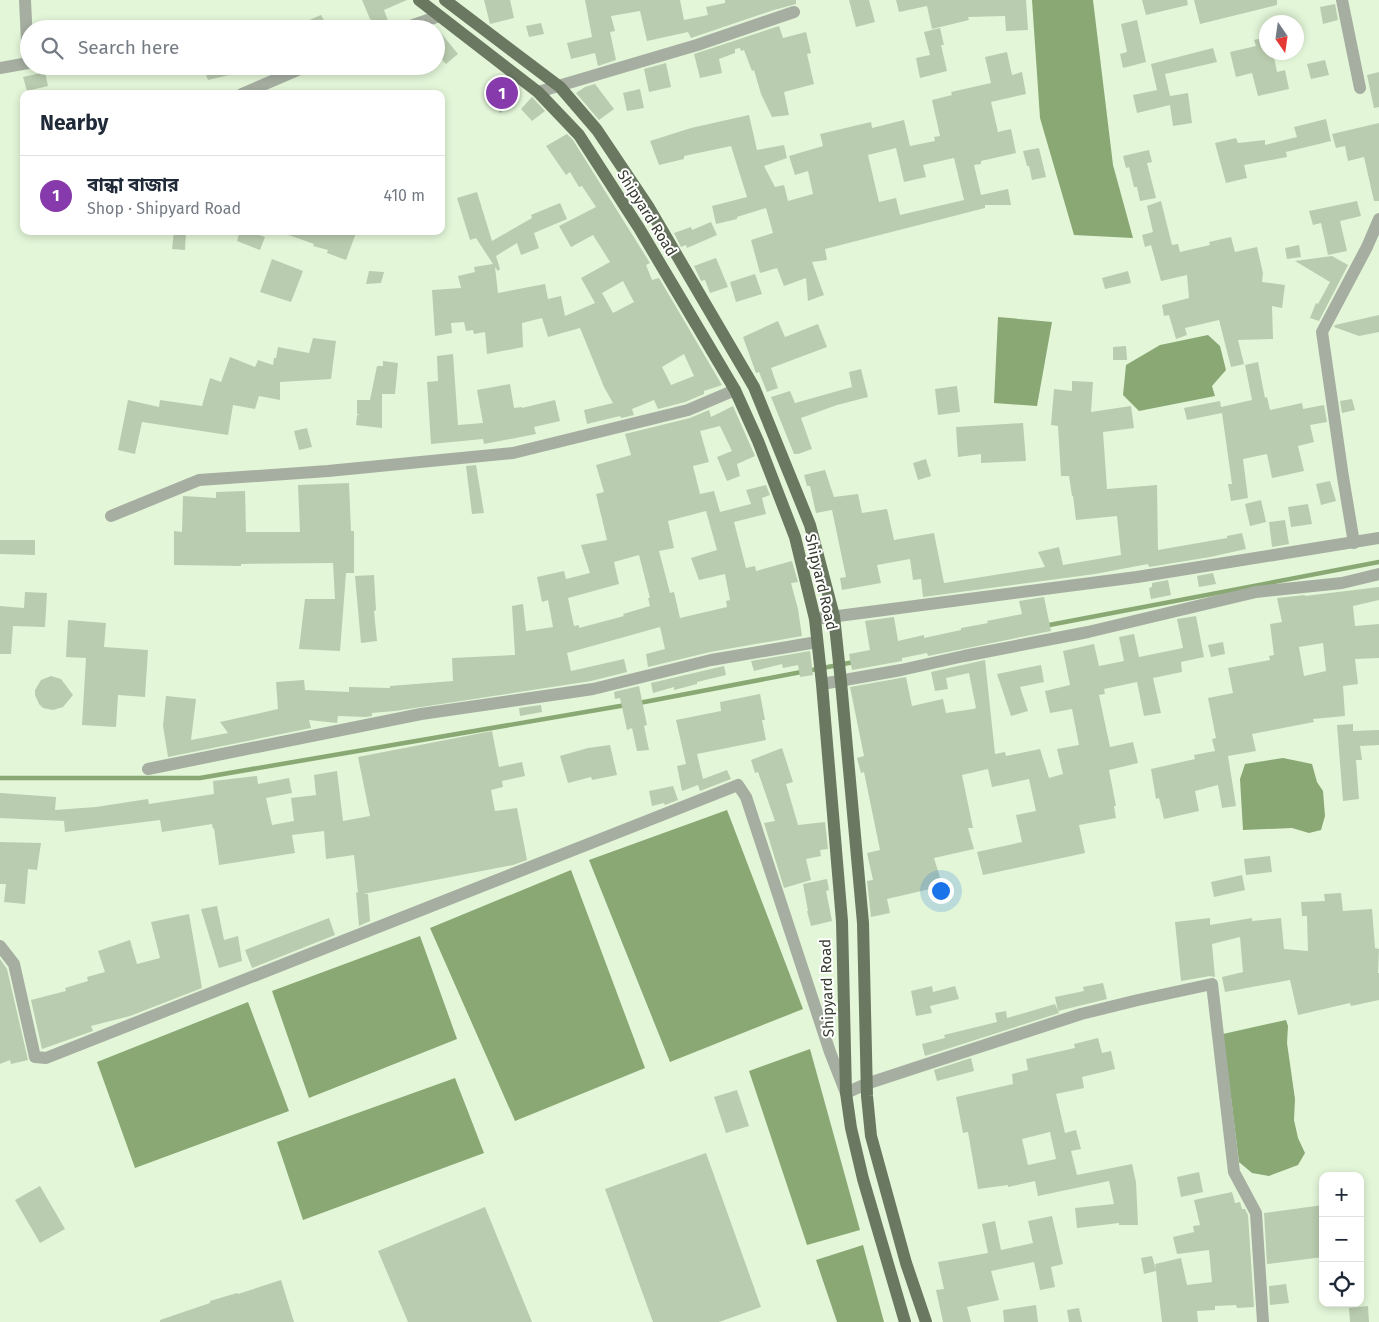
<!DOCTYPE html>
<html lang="en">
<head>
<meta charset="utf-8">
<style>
  :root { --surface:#fff; --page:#f6f6f7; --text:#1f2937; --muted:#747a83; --line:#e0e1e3; --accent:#873aab }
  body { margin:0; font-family:"Fira Sans","Noto Sans Bengali",sans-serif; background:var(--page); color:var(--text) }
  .controls { position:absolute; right:15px; bottom:15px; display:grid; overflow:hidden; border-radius:10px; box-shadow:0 2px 8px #0003 }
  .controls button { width:45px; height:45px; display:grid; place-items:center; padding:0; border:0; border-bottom:1px solid var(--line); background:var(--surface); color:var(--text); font:25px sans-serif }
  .compass { position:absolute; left:1259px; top:15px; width:45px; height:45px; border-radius:50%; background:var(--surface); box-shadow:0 2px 8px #0003; rotate:167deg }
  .you { position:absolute; left:940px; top:890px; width:18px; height:18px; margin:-12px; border:4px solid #fff; border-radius:50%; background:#1a73e8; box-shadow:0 0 0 8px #1a73e833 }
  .badge { display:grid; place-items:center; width:32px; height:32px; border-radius:50%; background:var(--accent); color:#fff; font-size:16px; font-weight:700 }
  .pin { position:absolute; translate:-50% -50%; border:2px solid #fff; box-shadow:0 1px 5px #0006 }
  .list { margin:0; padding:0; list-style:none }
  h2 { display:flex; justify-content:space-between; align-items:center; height:65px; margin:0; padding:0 20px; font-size:21px }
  h2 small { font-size:16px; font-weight:400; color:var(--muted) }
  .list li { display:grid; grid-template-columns:32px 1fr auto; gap:15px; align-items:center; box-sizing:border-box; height:80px; padding:0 20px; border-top:1px solid var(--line) }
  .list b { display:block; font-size:19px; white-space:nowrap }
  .list p { margin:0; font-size:16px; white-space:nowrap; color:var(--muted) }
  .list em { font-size:16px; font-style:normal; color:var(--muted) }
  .icon { flex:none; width:28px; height:28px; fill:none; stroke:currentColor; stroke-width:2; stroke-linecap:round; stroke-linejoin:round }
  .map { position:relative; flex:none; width:1379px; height:1322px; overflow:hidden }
  .search { position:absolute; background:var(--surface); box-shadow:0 2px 8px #0003; left:20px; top:20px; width:425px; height:55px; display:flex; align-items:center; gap:12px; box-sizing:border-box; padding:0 18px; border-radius:28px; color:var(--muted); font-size:19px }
  .panel { position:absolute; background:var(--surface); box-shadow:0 2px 8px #0003; left:20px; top:90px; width:425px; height:145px; border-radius:10px }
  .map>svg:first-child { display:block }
</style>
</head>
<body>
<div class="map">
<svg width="1379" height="1322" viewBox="0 0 1379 1322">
  <rect width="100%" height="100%" fill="#e3f6d8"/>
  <!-- water -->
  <g fill="#89a874">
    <path d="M1032,0H1093L1113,165L1133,238L1074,235L1040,118Z"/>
    <path d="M998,317L1052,322L1037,406L994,403Z"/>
    <path d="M1208,335L1220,346L1226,370L1212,386L1215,396L1139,411L1123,395L1126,365L1160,345Z"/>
    <path d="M1283,758L1312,764L1317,782L1323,791L1325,816L1321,830L1309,833L1292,828L1243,830L1240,779L1245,764Z"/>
    <path d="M727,810L803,1009L670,1062L589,860Z"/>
    <path d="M571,870L645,1068L515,1121L430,928Z"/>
    <path d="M420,936L457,1039L309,1098L272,991Z"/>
    <path d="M248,1002L289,1111L135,1168L97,1062Z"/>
    <path d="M1286,1020L1288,1026L1287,1043L1295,1099L1294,1120L1298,1138L1305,1153L1298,1165L1269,1176L1252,1173L1239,1162L1223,1034Z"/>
    <path d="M810,1049L860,1230L807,1245L749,1071Z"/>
    <path d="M455,1078L484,1153L303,1220L277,1142Z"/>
    <path d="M863,1245L884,1322H837L816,1260Z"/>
  </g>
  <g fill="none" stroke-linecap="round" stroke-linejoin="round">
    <!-- stream -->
    <g stroke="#89a874" stroke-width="4.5">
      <path d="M1044,626L1379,562"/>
      <path d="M639,703L854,662"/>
      <path d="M0,778H200L626,705"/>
    </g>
  </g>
  <!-- building -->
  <g fill="#baccaf" fill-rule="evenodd">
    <path d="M362,0H407L384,10L391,29H380L370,19Z"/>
    <path d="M484,0H510L514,18L490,24Z"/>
    <path d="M585,0H680L684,20L708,15L706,7L725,3V0H796V4L774,10L691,38L688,32L647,41L640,11L611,16L615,31L610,32L616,60L598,66L595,53L571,59L567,43L592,37Z"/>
    <path d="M849,0H869L875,22L856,27Z"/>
    <path d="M896,0H1026L1028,30L1006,31L1005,16L968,17L969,20L932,29L927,6L899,12Z"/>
    <path d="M1142,0H1187L1188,5L1146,15Z"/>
    <path d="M1194,0H1277V5L1200,24Z"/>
    <path d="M1335,4L1338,20L1323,24L1320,7Z"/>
    <path d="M321,15L329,29H288Z"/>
    <path d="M1137,20L1146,62L1123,68L1120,54L1127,52L1121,24Z"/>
    <path d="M541,23L544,34L529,37L526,26Z"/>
    <path d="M779,26L783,38L806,32L811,53L807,54L814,84L784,92L789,115L772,117L761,94L754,70L752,71L744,50L741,51L740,48L735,49V53L719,59L722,73L700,78L694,54Z"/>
    <path d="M436,27L458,54L446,64L436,53Z"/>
    <path d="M940,28L944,45H941L947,71L920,78L916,58L930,55L924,32Z"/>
    <path d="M1266,37V52H1273L1277,72L1285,70L1289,89L1258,96L1252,73L1236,77L1230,52L1256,46L1254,40Z"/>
    <path d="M1213,48L1217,62L1165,74L1170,96L1188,93L1192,123L1173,126L1170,105L1137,113L1133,95L1157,90L1151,64Z"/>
    <path d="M1007,52L1012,75L1022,72L1026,94L991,102L998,132L1011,129L1016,153L981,161V164L974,165L981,195L1008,189L1011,205H985V208L825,249L827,260L812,262L824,295L808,301L806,278L784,286L777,268L760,273L751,240L773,233L766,208L737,217V219L716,224L712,206L747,197L731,146L684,156V159L659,165L650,141L691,128L749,115L757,150L784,145L787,158L764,166L775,187L784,185L788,201L813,194L808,171L795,175L789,156L823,146L820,134L871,122L872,128L904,120L910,146L935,141L934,137L940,136L932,100L952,95L951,92L991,83L985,57ZM896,148L904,182L926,177L923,165L954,158L964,200L900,215L896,198L879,202L868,155Z"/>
    <path d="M1325,60L1329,75L1311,79L1307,64Z"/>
    <path d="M666,63L671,87L649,92L644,69Z"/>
    <path d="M203,66H245L246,71L208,80Z"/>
    <path d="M45,72L48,86L27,91L23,77Z"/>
    <path d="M1379,72V107L1374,108L1367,75Z"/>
    <path d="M507,82L519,100L500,113L488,96Z"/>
    <path d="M595,84L614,109L599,120L576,93L585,87Z"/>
    <path d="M640,89L644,108L627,111L623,93Z"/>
    <path d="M532,97L545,111L532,121L521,109Z"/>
    <path d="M1326,119L1331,141L1286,152L1287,157L1244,165L1247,178L1226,183L1215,143L1236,138L1238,143L1265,140V145L1297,137L1294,127Z"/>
    <path d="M1379,123V201H1374L1364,157L1348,161L1345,146L1336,148L1332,134Z"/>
    <path d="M567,134L573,140L650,263L646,265L652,280L659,278L722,385L704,391V394L685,402L658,409L654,400L632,409L634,415L621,418L620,416L587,424L584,410L613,403L604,387L580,328L548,337L542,318L522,323L523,347L487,354L485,332L474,334L473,330L466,331L464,322L451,323L452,333L435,336L432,290L461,288L458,276L475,272L474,267L493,264L476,238L470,240L457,198L477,192L492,241L532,218L531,215L560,203L567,219L534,233L539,248L521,255L517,243L496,256L500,269L498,271L495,267L498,293L545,284L548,299L561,296L565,316L595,303L581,278L610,262L593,235L571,247L559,226L596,207L582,186L579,187L570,172L566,175L546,146ZM623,281L634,302L613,313L602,293ZM684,354L694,376L671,385L662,367Z"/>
    <path d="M1039,148L1046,177L1032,180L1029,166H1027L1023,151Z"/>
    <path d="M1149,150L1152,162L1147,163L1156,198L1140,201L1137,187H1134L1129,167L1126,168L1123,156Z"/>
    <path d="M1161,201L1172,245L1178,244L1180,252L1210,245L1209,242L1231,237L1235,252L1257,247L1263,273L1262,282L1285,285L1282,308L1272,306L1273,339L1238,340L1244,364L1231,367L1219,320L1185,328L1187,335L1176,339L1169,315L1164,316L1162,305L1189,298L1187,275L1161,281L1151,245L1145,247L1142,235L1153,232L1147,206Z"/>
    <path d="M1357,201L1361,216L1340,221L1347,251L1328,255L1321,223L1313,225L1309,211Z"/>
    <path d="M711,222L717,235L687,248L686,245L681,247L674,233L691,227L692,230Z"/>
    <path d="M174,231L186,232L185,250L172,249Z"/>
    <path d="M240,231H249L265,237L260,250L237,241Z"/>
    <path d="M283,231H349L356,233L346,260L327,253L328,250L313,246L314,244L283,233Z"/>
    <path d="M1299,245L1301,257L1287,259L1285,248Z"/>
    <path d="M1332,256L1348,265L1319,321L1310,318L1316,303L1318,304L1330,282L1295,261Z"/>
    <path d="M716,258L728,287L710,293L705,280L701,281L694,266Z"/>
    <path d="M272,259L303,271L291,302L260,292Z"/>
    <path d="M369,271L384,272L381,283L366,284Z"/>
    <path d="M1128,271L1131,283L1105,289L1102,278Z"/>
    <path d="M755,274L762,294L736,302L730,282Z"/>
    <path d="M1379,315V332L1359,336L1334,327L1335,325Z"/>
    <path d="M778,321L785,337L818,324L827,347L771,368L778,388L767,392L759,372L756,373L743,337Z"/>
    <path d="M313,338L336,341L331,379L280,382V400L259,396L255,409L233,405L228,435L142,422L135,454L118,450L128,400L159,407L160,400L202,406L210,378L221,382L230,357L255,367L258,360L273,365L274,358H276L278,347L309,353Z"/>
    <path d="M1126,346L1127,360H1113V347Z"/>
    <path d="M453,354L458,425L483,423L477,390L510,384L514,408L522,407V408L555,400L560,421L534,427L536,434L484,444L483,439L431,444L427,382L438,381L437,356Z"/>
    <path d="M383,361L398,363L395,394H382V428L356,425L357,415H360L357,414V400H370L377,366H383Z"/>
    <path d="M1258,362L1265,398L1267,397L1270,410L1302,403L1303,409L1324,405L1327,422L1310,425L1314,442L1298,446L1304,471L1272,478L1267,454L1243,459L1248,498L1231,501L1228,484H1232L1222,413L1187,420L1184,408L1220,401L1221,407L1252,400L1245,365Z"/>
    <path d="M861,369L868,397L837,405L801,418L812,449L798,454H794L771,397L790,391L795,403L852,387L849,372Z"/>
    <path d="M1072,381L1093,382L1091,412L1131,406L1134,428L1103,432L1107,489L1157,485L1158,550L1227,538V536L1242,533L1246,549L1210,557L1149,567L1148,564L1095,574L923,597L921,579L913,580L910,559L877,565L881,583L842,590L840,578L846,577L832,510L816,513L810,486H807L804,475L825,470L834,497L858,494L862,513L887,509L894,540L934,533L944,583L1045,567L1038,552L1059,547L1063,565L1121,555L1117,516L1076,520L1073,496H1072L1069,476H1061L1058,426L1051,425L1054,389L1072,391Z"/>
    <path d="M957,386L960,412L938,415L935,389Z"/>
    <path d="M1352,399L1355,410L1342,413L1340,401Z"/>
    <path d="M733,406L755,456L737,464L740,476L727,481L717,457L732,451L720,426L700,431L709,462L693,466L700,494L714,491L720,512L751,504L746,490L766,485L770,495L762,498L766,514L734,522L746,568L755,566L756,571L792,561L798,582L791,583L798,609L802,636L710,652L648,667L646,654L665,649L660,627L567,653L571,671L624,659L627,672L591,681L395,711L372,713V716L366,717L338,716L337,723L309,720L311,728L168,757L163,726L166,696L196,699L191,740L228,733L220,722L278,709L276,682L304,680L305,690L349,692V687L390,688V686L453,681L452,658L515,655L512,606L523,604L526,631L553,627L548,600L542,602L537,577L564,571L566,579L590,573L581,545L607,540L596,494L604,492L596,465L631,455L625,434L690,418L709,410L711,417ZM706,511L717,550L691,558L699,580L725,574L730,600L726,601L727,607L680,618L674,592L670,593L659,551L674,548L668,521ZM639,555L650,598H648L650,606L623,614L624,616L579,628V625L574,626L568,598L619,584L614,562Z"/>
    <path d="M1023,423L1026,461L981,463V454L958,457L956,427Z"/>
    <path d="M307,428L312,447L299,450L294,431Z"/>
    <path d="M926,459L931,476L918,480L913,463Z"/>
    <path d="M476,465L484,513L472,514L466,466Z"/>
    <path d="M1330,481L1336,501L1321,505L1316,484Z"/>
    <path d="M349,483L351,531H354V573H346L340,651L299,649L305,599H335L333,563L241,564V566L174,565V531L182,532L183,496L216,498V492L245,491L246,532H300L298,485Z"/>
    <path d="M1261,500L1266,522L1250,526L1245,504Z"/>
    <path d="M1308,504L1312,524L1291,527L1288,507Z"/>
    <path d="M1285,520L1289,544L1272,547L1269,522Z"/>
    <path d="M0,540H35V555L0,554Z"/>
    <path d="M1213,573L1216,584L1199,587L1197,576Z"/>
    <path d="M374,575L376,610L374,611L377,641L361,643L355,576Z"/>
    <path d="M1168,580L1171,595L1151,599L1149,588L1152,587V583Z"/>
    <path d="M1379,587V600L1353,606L1355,626L1379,624V658L1355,659L1358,684L1343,686L1345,716L1313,719L1314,722L1252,734L1256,751L1228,756L1236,806L1222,808L1218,785L1195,791L1199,811L1164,819L1159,798L1156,799L1151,769L1195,759L1194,755L1215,751L1212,739L1216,738L1208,698L1233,693L1228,668L1270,660L1269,656L1274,655L1270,624L1282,622L1277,598L1305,595V596ZM1323,643L1326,671L1304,676L1299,647Z"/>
    <path d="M25,592L47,593L45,627L13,626L11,654H0V606L24,608Z"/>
    <path d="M1044,597L1051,631L928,656L927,653L902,658V661L852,670L849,654L870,650L865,621L894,617L898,641L924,635V638L961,630V628L988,623L987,621L1022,614L1019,601Z"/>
    <path d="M1196,616L1204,657L1181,662L1182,672L1153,678L1161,713L1144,716L1137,682L1104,689L1105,694L1099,695L1110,747L1133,742L1138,763L1109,770L1116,806H1114L1116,818L1079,825L1085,853L983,875L977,852L1022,842L1016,815L1036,811L1029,779L992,787L988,769L962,775L973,828H968L974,849L934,858L947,900L934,903L930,889L887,899L890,913L871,917L867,881L873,880L867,853L880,850L864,772L861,773L857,758L864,756L850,687L906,677L912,706L943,699L946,713L973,709L976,708L969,673L946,678L948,689L935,691L931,672L985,660L995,754L1005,752L1006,756L1040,749L1049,778L1063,774L1057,749L1079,745L1072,709L1050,713L1045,691L1070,685L1063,651L1094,644L1099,666L1124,661L1119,637L1134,634L1139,657L1183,648L1177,619Z"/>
    <path d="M68,620L106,623L104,647L148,650L145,697L118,695L116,727L82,725L86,658L66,657Z"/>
    <path d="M1223,642L1225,654L1211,657L1208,645Z"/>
    <path d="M810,651L813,675L800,677L798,665L783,668L782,664L754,671L751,661Z"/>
    <path d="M1041,665L1044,682L1020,687L1028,711L1011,716L997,674Z"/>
    <path d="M724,666L726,675L697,682V684L674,690V687L653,693L651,683Z"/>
    <path d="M51,676L61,679L73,695L63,707L53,710L43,708L39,704L35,695V690L41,680Z"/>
    <path d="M639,686L647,725L644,726L649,750L637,751L632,728L627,730L620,698L615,699L614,692Z"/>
    <path d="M760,694L765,720H762L766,740L697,754L703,779L727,770L731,779L700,791L698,785L682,791L677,766L686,764L676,720L721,711L720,702Z"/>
    <path d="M541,705L542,712L520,716L519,708Z"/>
    <path d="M1353,724V731L1379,730V745L1360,746L1362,760H1356L1359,799L1343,801L1337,725Z"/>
    <path d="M492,731L499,767L522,762L525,776L502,781L503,787L491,790L495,811L517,808L527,860L513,865L363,894H368L370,921L359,926L356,892L358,893L354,855L326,859L324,831L292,835L295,853L219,865L214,828L213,829L212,824L162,832L160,820L65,832L64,821L0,818V793L56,797L55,810L96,807L148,799L149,804L214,794L213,781L257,776L258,784L289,778L292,793L266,798L272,825L294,821L291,798L316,795L314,775L337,771L343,821L370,816L358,757Z"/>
    <path d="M610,745L617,775L592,780L591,777L568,783L560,756L588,748Z"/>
    <path d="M782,748L793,782L786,784L798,825L825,822L828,849L820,850L821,856L806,859L811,880L784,888L764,823L775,821L758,772L755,773L751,760Z"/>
    <path d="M673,786L678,800L665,805L664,803L652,806L649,791Z"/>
    <path d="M0,842L41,843L37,870L28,869L25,904L4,902L6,884H0Z"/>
    <path d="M1270,856L1272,872L1246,875L1244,859Z"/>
    <path d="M1242,875L1245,890L1214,897L1211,882Z"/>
    <path d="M827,879L829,890L826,891L832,921L811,926L807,911H808L803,884Z"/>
    <path d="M1341,893L1343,911L1372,909L1375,948L1379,949L1378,973H1379V1000L1351,1006L1350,1003L1298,1015L1290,980L1225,992L1222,977L1243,972L1240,937L1212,944L1215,977L1210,976L1181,981L1175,922L1210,918V925L1252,918V921L1281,918L1284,949L1308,951L1307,916H1302L1301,902L1325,901L1324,894Z"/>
    <path d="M217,906L224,940L238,936L242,961L219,968L201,909Z"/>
    <path d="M189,914L202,988L130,1016L91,1026L93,1031L42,1049L31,1000L66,991L65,988L88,981L87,977L105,972L98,951L130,940L137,964L160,958L151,922Z"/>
    <path d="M329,918L335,935L252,968L245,950Z"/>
    <path d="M0,959L7,969L28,1060L11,1064L10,1060L0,1064Z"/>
    <path d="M1103,983L1107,999L1058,1011L1055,997L1084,991L1083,987Z"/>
    <path d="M932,986L933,992L955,986L959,999L930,1006L932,1013L916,1016L911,991Z"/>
    <path d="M1055,1004L1059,1013L925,1056L922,1044L945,1038L944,1035L997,1022L995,1013L1006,1011L1007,1018Z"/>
    <path d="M1098,1038L1102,1053L1111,1051L1115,1069L1082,1077L1084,1088L1056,1094L1065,1133L1076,1130L1081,1149L1071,1151L1077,1175L1132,1164L1136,1182L1138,1225H1119V1223L1077,1228L1075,1208L1114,1204L1109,1181L1038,1196L1035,1181L1008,1187V1185L978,1189L968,1132L963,1133L956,1097L1013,1084L1012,1074L1028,1070L1026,1059L1075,1048L1074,1044ZM1050,1132L1056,1159L1028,1165L1022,1139Z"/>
    <path d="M971,1058L974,1071L937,1081L934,1070Z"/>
    <path d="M737,1090L749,1126L726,1133L714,1097Z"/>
    <path d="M706,1153L761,1307L719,1322H653L605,1189Z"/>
    <path d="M1199,1172L1203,1192L1181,1197L1177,1177Z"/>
    <path d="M40,1186L65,1229L40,1243L15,1200Z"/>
    <path d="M1232,1192L1235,1203L1240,1202L1242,1209H1245L1248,1215L1254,1307L1237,1308L1236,1305L1215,1306V1310L1197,1311L1198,1322H1162L1156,1271L1144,1274L1141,1258L1152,1256L1156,1270L1155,1264L1181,1258L1187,1285L1212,1282L1209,1250L1177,1254L1173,1237L1194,1232L1193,1226L1200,1225L1194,1200Z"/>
    <path d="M1323,1205V1257L1267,1264L1264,1213Z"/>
    <path d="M485,1207L532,1322H408L378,1251Z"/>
    <path d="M1052,1216L1063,1264L1051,1267L1055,1287L1040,1290L1034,1262L991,1271L999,1300L967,1307L971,1322H943L936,1290L944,1289L938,1262L988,1253L982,1224L995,1221L1001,1250L1033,1243L1028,1221Z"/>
    <path d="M281,1280L294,1322H160V1320L210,1303V1301L237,1293L238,1294Z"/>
    <path d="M1286,1284L1289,1303L1270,1305L1269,1286Z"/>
    <path d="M1036,1305L1038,1322H1004L1003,1310Z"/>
    <path d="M1368,1306L1369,1322H1350L1349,1308Z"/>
    <path d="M1079,1308L1082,1322H1069L1067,1310Z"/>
  </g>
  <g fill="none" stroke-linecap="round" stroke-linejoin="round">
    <!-- street -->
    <g stroke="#a6aea1" stroke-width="12">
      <path d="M1342,0L1360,88"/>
      <path d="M402,29L439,16"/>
      <path d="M0,68L28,63L25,0"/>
      <path d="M538,92L697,45L794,12"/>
      <path d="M242,94L307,66"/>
      <path d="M111,516L199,480L328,471L513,453L688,410L735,390"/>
      <path d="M1354,543L1343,477L1322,332L1367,247L1379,219"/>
      <path d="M815,619L1137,577L1379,538"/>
      <path d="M822,684L901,670L964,656L1088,632L1256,592L1342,583L1379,574"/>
      <path d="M148,769L421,714L593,689L711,660L817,642"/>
      <path d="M0,946L14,964L35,1057L46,1058L738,785L746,797L830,1052L846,1093L866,1084L933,1062L1081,1014L1138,1000L1212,984L1234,1172L1256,1213L1263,1322"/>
    </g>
    <!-- primary -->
    <g stroke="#6a7861" stroke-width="12">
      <path d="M419,0L538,92L579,135L639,228L735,390L758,441L795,537L815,619L822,684L842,921L846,1093L851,1128L863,1179L905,1322"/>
      <path d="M445,0L560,87L597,130L648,206L754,387L810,525L834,616L841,682L863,923L867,1096L871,1136L906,1263L926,1322"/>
    </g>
  </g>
  <g text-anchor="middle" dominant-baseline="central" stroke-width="4" stroke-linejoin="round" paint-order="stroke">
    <!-- street labels -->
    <g font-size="15" fill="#353c30" stroke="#fff">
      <text transform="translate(647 213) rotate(58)">Shipyard Road</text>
      <text transform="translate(821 582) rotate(77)">Shipyard Road</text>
      <text transform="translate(827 988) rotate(-92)">Shipyard Road</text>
    </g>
  </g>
</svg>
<div class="controls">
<button>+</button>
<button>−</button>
<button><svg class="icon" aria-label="locate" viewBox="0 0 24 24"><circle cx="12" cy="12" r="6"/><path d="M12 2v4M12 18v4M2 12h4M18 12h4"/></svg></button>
</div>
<svg class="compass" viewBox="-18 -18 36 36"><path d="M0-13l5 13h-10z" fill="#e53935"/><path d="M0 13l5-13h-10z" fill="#747a83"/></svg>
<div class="you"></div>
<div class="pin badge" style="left:502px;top:93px">1</div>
<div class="search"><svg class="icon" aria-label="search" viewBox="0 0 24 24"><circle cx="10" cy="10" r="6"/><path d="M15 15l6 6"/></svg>Search here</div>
<section class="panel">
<h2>Nearby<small></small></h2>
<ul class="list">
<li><span class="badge">1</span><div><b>বান্ধা বাজার</b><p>Shop · Shipyard Road</p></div><em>410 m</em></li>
</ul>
</section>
</div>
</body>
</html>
